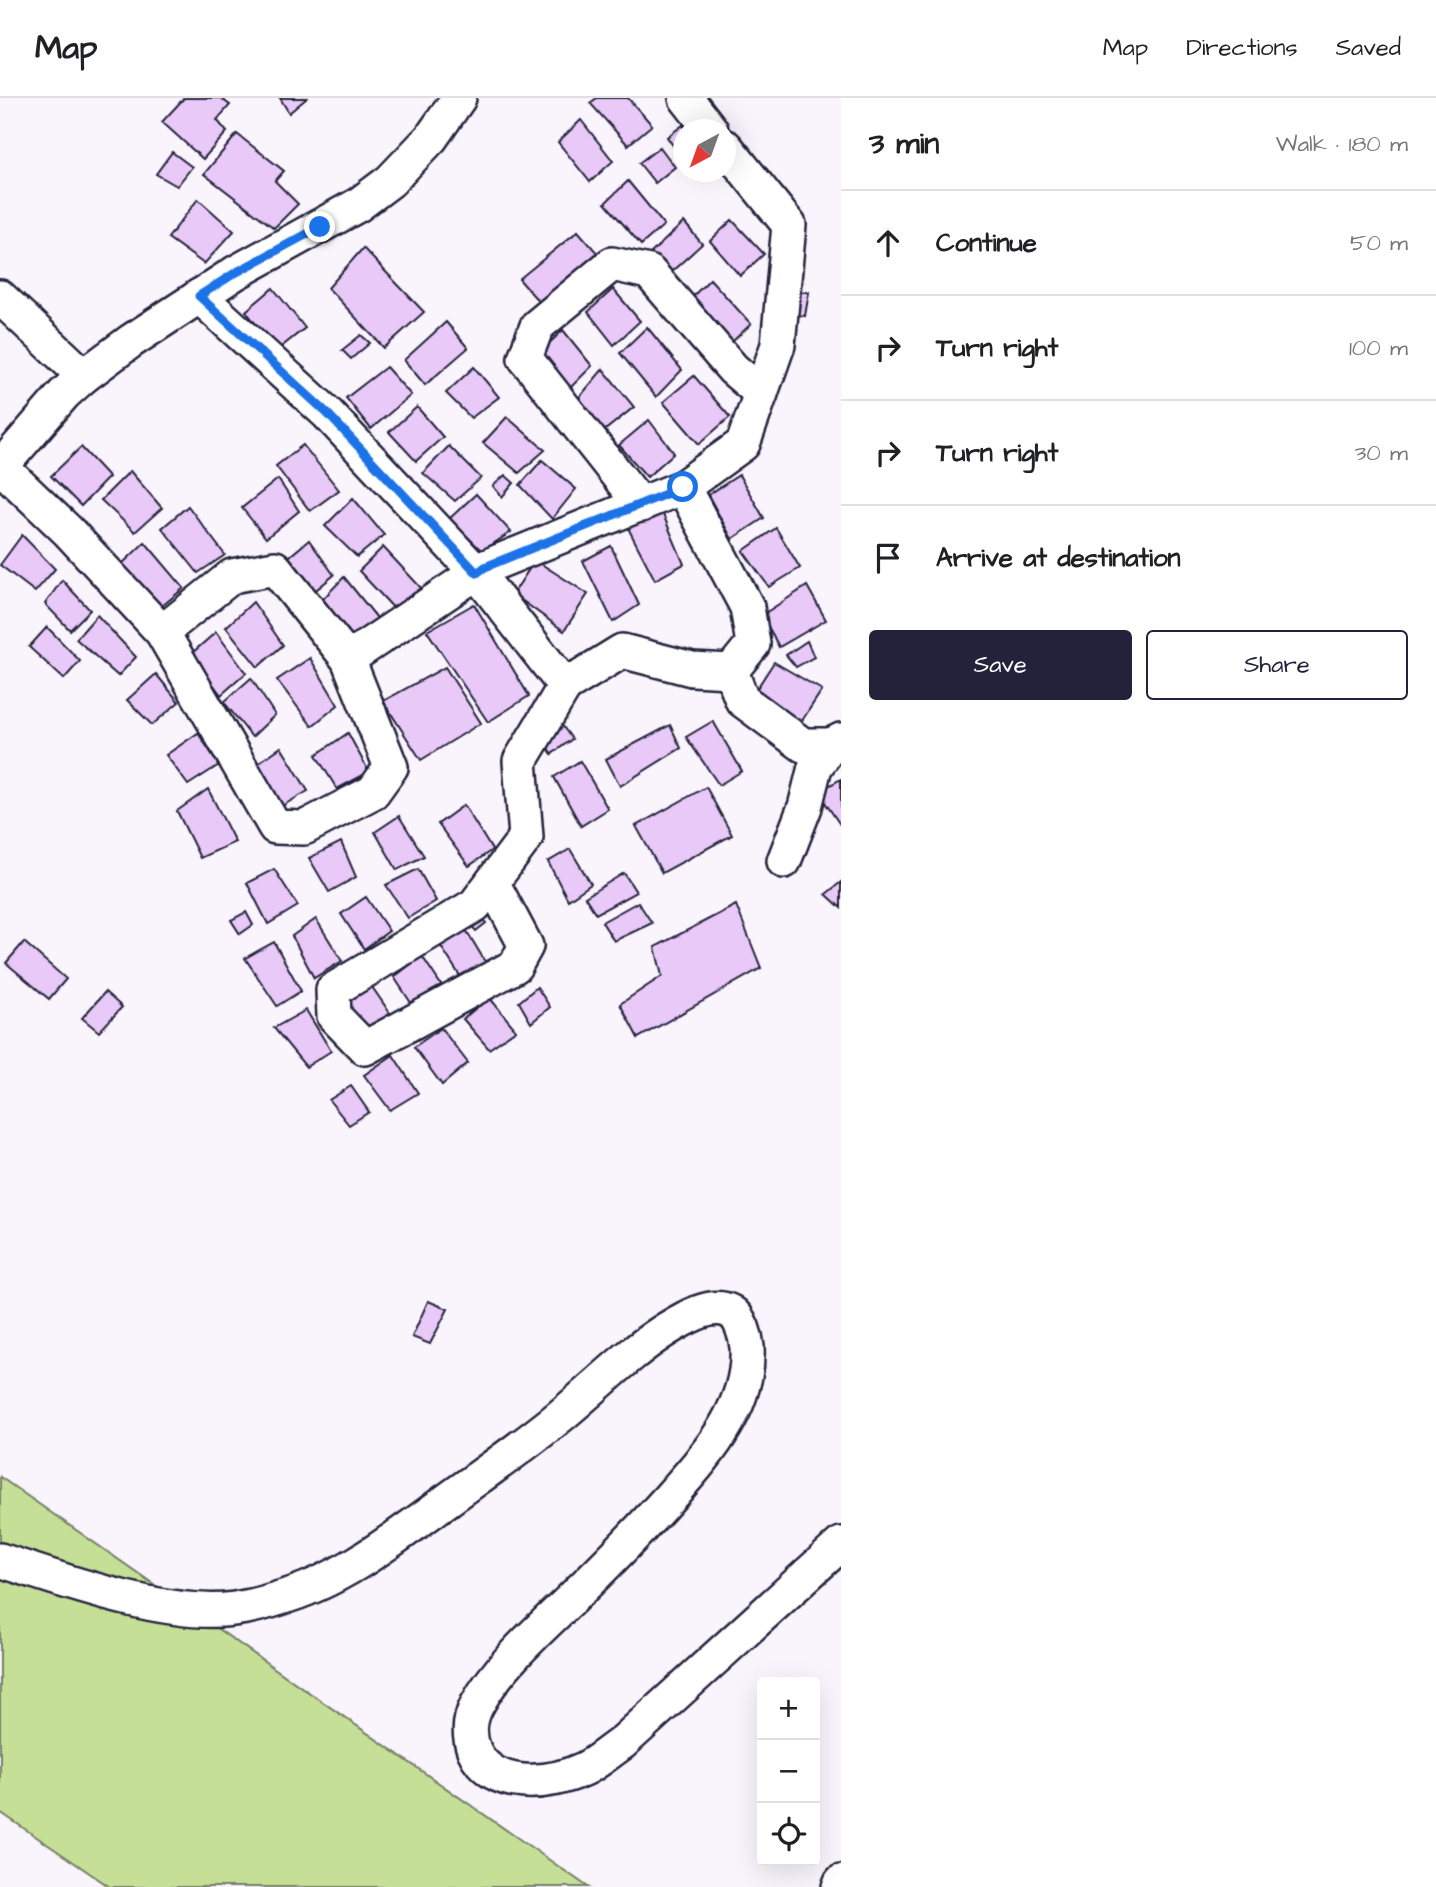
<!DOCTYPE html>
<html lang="en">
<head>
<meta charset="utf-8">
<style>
  :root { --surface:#fff; --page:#f6f6f6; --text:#202124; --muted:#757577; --line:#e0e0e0; --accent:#22223b }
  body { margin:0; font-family:"Architects Daughter",sans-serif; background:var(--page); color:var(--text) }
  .controls { position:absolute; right:21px; bottom:21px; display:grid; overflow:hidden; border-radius:7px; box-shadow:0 7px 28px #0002 }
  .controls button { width:63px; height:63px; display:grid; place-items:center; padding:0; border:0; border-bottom:2px solid var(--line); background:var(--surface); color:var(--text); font:35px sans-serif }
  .compass { position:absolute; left:673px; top:21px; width:63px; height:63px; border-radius:50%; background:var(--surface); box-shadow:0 7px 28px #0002; rotate:221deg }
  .stop { position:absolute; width:21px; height:21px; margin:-16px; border:5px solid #1a73e8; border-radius:50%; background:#fff }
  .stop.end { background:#1a73e8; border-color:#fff; box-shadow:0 2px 7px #0008 }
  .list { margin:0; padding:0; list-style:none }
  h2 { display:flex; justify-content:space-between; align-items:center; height:91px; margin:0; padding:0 28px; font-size:30px }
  h2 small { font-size:23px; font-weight:400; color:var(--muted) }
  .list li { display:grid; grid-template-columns:46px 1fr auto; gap:21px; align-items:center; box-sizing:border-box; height:105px; padding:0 28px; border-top:2px solid var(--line) }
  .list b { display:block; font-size:26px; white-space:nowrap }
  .list em { font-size:23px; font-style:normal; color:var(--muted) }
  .actions { display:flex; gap:14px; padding:21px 28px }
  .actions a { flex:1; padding:16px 0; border:2px solid var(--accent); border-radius:7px; text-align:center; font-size:24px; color:var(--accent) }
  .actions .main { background:var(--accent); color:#fff }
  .icon { flex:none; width:38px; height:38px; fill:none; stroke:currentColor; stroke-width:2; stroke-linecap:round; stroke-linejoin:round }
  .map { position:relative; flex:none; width:841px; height:1789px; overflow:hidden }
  header { display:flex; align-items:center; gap:42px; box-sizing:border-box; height:98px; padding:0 35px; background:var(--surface); border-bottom:2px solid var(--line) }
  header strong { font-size:33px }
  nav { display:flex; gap:38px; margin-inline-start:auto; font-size:24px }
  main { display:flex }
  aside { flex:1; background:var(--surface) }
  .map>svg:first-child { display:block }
</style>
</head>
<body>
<header>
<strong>Map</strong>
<nav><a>Map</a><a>Directions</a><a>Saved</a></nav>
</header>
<main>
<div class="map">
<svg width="841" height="1789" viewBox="0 0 841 1789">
  <rect width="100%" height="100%" fill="#faf4fd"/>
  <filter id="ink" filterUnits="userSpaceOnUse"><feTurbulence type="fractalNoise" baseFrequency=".0143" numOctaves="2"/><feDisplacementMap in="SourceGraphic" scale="14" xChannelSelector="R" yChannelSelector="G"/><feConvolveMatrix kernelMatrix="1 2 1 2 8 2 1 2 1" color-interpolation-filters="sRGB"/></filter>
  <g filter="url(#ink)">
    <!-- green -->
    <path fill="#c6df96" stroke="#748068" stroke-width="2" d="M0,1379L588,1789H110L0,1714Z"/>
    <!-- building -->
    <g fill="#e8c9f7" stroke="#22223b" stroke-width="2">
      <path d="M184,0H220L230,7L217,22L227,34L203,61L162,24Z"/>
      <path d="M280,0H307L289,15Z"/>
      <path d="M597,0H628L652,27L628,47L590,5Z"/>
      <path d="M581,22L613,63L590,84L558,44Z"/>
      <path d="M683,27L686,32H684V58L681,59L667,39Z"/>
      <path d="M237,36L284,73L275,83L298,106L274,130L204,76Z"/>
      <path d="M660,49L675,69L655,85L639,65Z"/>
      <path d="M172,54L192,69L177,88L156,76Z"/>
      <path d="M628,83L664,127L641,147L605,105Z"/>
      <path d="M198,101L234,133L204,166L168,140Z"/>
      <path d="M732,122L764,156L740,178L710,143Z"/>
      <path d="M684,124L702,146L669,176L651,155Z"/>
      <path d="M578,133L599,157L539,204L519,181Z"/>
      <path d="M363,150L424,214L384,250L328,190Z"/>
      <path d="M710,181L751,226L731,245L690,201Z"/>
      <path d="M273,190L305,230L276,253L246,213Z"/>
      <path d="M613,191L640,223L614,247L588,214Z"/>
      <path d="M796,194H809L805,218L792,216Z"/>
      <path d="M446,224L468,250L425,287L404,262Z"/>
      <path d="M647,229L682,272L656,299L620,255Z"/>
      <path d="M563,232L592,268L569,291L539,255Z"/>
      <path d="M361,237L370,245L351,261L342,252Z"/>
      <path d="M386,269L411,297L371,331L346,300Z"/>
      <path d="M474,269L499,299L471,320L446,295Z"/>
      <path d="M603,271L634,309L604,333L577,302Z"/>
      <path d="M694,278L730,319L699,346L663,304Z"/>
      <path d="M417,309L443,339L416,363L389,334Z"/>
      <path d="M507,319L545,352L519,375L483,345Z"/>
      <path d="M649,322L674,355L647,379L619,347Z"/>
      <path d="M303,347L339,392L310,413L276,368Z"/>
      <path d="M449,348L481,380L455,403L423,375Z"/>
      <path d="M81,349L109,379L81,408L51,378Z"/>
      <path d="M542,362L576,391L552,421L520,387Z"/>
      <path d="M130,373L162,410L135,434L101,402Z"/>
      <path d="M505,377L514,385L502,399L493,388Z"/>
      <path d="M739,377L764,420L732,441L708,397Z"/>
      <path d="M278,381L299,413L266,440L242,410Z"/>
      <path d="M476,396L511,434L482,453L449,421Z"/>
      <path d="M353,400L384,437L357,459L325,428Z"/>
      <path d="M188,408L225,457L198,475L162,430Z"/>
      <path d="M662,414L684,466L655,482L628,430Z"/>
      <path d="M776,430L800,470L769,489L743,453Z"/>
      <path d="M22,437L55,471L35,494L0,467Z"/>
      <path d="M309,442L334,477L311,496L284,463Z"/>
      <path d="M145,444L184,490L162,508L122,466Z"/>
      <path d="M611,448L639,507L613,524L583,463Z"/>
      <path d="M383,449L423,492L398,515L359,473Z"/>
      <path d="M535,462L588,496L564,533L513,496Z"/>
      <path d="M344,479L377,520L354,542L320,504Z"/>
      <path d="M62,482L90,512L70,532L45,506Z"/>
      <path d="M807,488L826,522L779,549L762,517Z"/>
      <path d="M253,504L283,547L258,569L226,529Z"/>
      <path d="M474,506L529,598L488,624L427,533Z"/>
      <path d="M97,517L136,559L118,578L76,541Z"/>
      <path d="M47,529L80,563L64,581L29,549Z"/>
      <path d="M216,534L246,575L221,597L191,556Z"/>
      <path d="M807,543L814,559L796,569L786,557Z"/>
      <path d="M310,560L338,607L312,628L277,582Z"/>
      <path d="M774,564L822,592L797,630L752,598Z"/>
      <path d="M445,569L481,625L421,662L383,603Z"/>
      <path d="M156,576L179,604L152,627L127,602Z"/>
      <path d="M251,580L275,617L252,639L224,604Z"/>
      <path d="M713,623L742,673L719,687L686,639Z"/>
      <path d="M561,626L572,641L552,656L541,640Z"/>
      <path d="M670,627L681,650L620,688L606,661Z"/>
      <path d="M198,635L219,667L188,687L166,657Z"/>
      <path d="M348,635L369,674L337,691L316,657Z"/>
      <path d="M281,649L308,693L282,708L258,665Z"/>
      <path d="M580,663L608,711L581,728L554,679Z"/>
      <path d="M841,681V728L818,694Z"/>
      <path d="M706,689L732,737L662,775L636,728Z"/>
      <path d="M208,691L235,744L200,760L177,713Z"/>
      <path d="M464,707L492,752L469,768L438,726Z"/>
      <path d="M399,718L424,758L397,772L375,734Z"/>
      <path d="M341,744L356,779L329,794L309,760Z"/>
      <path d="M570,751L591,786L568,802L548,764Z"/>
      <path d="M274,771L298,808L268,826L247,785Z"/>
      <path d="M418,771L436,803L408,820L386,787Z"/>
      <path d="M624,775L636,794L596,816L585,799Z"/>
      <path d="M841,784V810L826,796Z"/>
      <path d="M366,799L389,833L364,851L341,816Z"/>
      <path d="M638,804L652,825L614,843L602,824Z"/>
      <path d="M736,807L761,870L638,940L620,906L662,878L655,849Z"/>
      <path d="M246,814L253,827L240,836L231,822Z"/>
      <path d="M479,815L486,825L476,833L467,823Z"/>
      <path d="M316,821L342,863L314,880L292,838Z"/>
      <path d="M463,827L486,865L462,881L440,847Z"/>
      <path d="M24,844L66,881L49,901L6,865Z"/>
      <path d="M274,844L301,893L277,908L245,860Z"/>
      <path d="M422,858L445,893L415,911L394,879Z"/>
      <path d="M370,886L394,921L369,937L345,903Z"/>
      <path d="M537,889L550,909L531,925L519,904Z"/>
      <path d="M105,894L122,909L99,934L82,920Z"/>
      <path d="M489,899L516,932L489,951L463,921Z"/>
      <path d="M306,912L331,953L306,969L274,930Z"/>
      <path d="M441,930L468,965L442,987L414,949Z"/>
      <path d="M393,957L418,995L390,1012L364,977Z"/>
      <path d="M351,988L369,1014L349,1027L329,1002Z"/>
      <path d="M428,1203L448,1211L430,1246L412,1239Z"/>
    </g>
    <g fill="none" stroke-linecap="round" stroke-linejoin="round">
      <defs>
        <g id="minor">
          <path d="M686,0L711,32"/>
          <path d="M199,198L327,315L477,475L565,588"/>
          <path d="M0,199L84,278"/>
          <path d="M1,369L68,433L162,534L275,729L304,730L373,694L391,669L348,561L275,470L232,478L162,534"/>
          <path d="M0,370L64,296L84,278L131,243L235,175L358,107L390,83L431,40L459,0"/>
          <path d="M641,407L525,260L537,228L612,166L649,174L733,271L761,295"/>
          <path d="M348,561L485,469L683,389L743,346L778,247L789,127L726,49"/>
          <path d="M731,573L742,602L803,647H831"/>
          <path d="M784,763L805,709L815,669L831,647L841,642"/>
          <path d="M492,784L526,848L515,868L365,950L334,918L333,892L475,807L526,739L520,663L565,588L622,553L692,571L731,573L753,546L747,509L683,389"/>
          <path d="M0,1462C64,1483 168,1520 234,1511C249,1509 265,1505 280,1500C341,1483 395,1440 446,1403C486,1374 527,1346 564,1315C598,1287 630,1254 667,1231C683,1221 712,1203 731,1214C741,1220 746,1239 747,1249C750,1302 716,1347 682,1385C646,1427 608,1465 569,1503C538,1533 498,1568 477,1607C469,1622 468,1636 474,1652C492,1693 549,1687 584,1671C597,1665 610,1653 622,1645L841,1446"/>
          <path d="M839,1789L841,1784"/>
        </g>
      </defs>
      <!-- minor casing -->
      <use href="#minor" stroke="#22223b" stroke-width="38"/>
      <!-- minor -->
      <use href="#minor" stroke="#fff" stroke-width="33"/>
    </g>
  </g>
  <g fill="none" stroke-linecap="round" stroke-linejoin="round" filter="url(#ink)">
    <!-- route -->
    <path stroke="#1a73e8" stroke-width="9" d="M320,129L235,175L199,198L327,315L477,475L485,469L683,389"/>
  </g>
</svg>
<div class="controls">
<button>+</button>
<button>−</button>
<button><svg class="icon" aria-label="locate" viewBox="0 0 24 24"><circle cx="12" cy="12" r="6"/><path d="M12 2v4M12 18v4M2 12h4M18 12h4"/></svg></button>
</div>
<svg class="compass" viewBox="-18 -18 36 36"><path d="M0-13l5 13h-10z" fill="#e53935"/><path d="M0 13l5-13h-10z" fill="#757577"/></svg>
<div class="stop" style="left:683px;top:389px"></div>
<div class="stop end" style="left:320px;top:129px"></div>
</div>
<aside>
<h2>3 min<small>Walk · 180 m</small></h2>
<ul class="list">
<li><svg class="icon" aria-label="ahead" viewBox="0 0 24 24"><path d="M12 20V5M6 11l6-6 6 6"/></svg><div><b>Continue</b></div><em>50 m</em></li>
<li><svg class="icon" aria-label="right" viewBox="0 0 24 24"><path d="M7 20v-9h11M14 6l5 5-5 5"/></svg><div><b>Turn right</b></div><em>100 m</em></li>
<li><svg class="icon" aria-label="right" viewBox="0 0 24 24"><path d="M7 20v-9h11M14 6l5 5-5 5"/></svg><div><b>Turn right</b></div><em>30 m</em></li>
<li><svg class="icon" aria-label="arrive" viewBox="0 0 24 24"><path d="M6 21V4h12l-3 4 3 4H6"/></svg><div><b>Arrive at destination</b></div></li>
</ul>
<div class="actions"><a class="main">Save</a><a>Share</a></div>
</aside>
</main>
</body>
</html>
